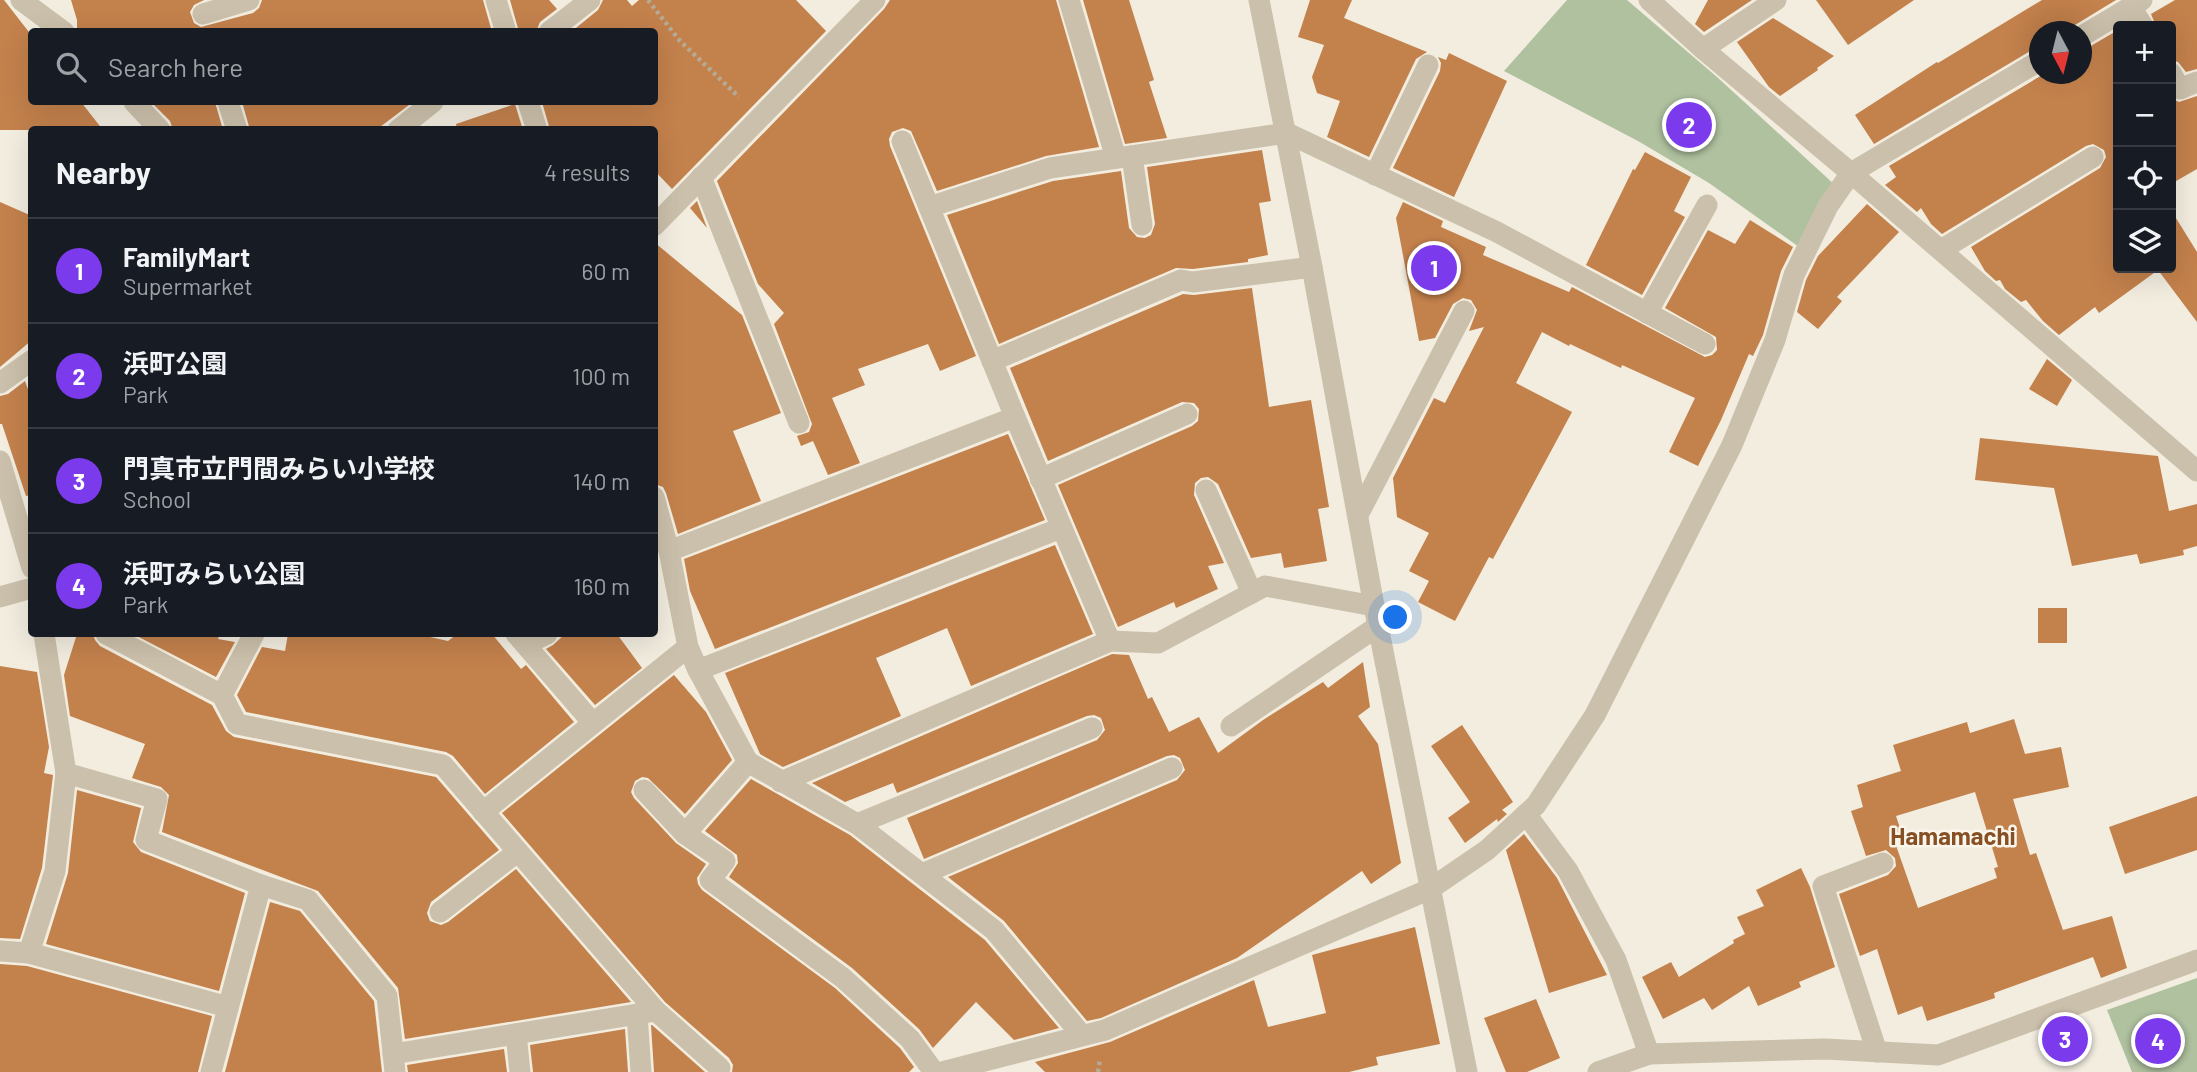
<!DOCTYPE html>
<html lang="en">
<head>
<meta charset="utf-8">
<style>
  :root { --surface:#171b24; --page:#20242c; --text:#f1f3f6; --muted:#9ea1a6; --line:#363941; --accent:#7c3aed }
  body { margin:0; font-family:Barlow,"Noto Sans JP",sans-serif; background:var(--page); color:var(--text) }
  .controls { position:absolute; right:21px; top:21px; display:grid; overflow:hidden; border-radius:7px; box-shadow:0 7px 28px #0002 }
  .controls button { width:63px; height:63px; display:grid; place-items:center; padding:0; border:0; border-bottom:2px solid var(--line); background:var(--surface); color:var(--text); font:35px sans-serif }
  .compass { position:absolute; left:2029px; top:21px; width:63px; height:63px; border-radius:50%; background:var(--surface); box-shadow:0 7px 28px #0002; rotate:173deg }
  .you { position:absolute; left:1396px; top:618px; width:24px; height:24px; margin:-18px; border:5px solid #fff; border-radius:50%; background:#1a73e8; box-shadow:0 0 0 10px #1a73e833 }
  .badge { display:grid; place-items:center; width:46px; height:46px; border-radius:50%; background:var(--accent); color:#fff; font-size:23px; font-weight:700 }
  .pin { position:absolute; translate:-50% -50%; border:4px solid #fff; box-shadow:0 2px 7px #0006 }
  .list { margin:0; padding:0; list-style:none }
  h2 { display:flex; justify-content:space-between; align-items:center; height:91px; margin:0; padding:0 28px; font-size:30px }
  h2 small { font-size:23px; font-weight:400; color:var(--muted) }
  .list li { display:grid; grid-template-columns:46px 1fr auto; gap:21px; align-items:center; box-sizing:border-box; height:105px; padding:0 28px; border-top:2px solid var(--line) }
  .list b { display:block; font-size:26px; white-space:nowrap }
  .list p { margin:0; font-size:23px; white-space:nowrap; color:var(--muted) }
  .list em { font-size:23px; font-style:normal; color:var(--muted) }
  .icon { flex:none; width:38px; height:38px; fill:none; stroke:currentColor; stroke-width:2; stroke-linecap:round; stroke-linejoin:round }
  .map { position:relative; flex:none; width:2197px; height:1072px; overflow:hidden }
  .search { position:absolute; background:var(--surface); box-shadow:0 7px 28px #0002; left:28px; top:28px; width:630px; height:77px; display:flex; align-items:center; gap:18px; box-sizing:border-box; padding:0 24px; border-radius:7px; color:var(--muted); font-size:26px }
  .panel { position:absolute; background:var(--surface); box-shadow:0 7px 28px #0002; left:28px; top:126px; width:630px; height:511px; border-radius:7px }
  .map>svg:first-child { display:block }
</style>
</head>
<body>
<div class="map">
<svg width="2197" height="1072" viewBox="0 0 2197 1072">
  <rect width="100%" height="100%" fill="#f2eddf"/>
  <!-- green -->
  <g fill="#afc19f">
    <path d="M1567,0H1627L1717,77L1836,186L1802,249L1709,183L1638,141L1504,71Z"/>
    <path d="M2197,978V1072H2132L2107,1010Z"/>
  </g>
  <!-- building -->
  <g fill="#c3814c" fill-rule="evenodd">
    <path d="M0,0H4L32,36V102H81L103,130H0Z"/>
    <path d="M71,0H204L194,5L190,12L194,23L201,27L253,13L259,8L262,0H483L492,32H77V20Z"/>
    <path d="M510,0H549L557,9L540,22L536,32H519Z"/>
    <path d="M603,0H627L632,6L639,0H796L826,31L672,189L654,170V130H550L542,102H654V32H571L598,10Z"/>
    <path d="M890,0H1056L1099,147L1046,156L937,191L911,131L903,128L892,132L889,139L890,146L976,356L940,371L928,344L858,369L865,385L832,398L860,463L828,475L813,441L801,446L797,436L809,432L812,424L774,324L784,313L758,284L717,181L884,9Z"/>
    <path d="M1083,0H1129L1154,80L1149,82L1167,138L1125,144Z"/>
    <path d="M1310,0H1352L1344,18L1427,52L1416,59L1369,157L1327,137L1340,101L1317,93L1312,77L1324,45L1298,37Z"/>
    <path d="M1708,0H1752L1704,32L1695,24Z"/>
    <path d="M1816,0H1914L1848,45Z"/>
    <path d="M2042,0H2116L2075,25L2070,32H2040V48L2032,50L1874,144L1855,115L1937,62L1938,63Z"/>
    <path d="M2175,0H2197V69L2186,72L2178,62L2171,60V26H2156L2151,14Z"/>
    <path d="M1773,18L1834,56L1817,68L1818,70L1780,96L1769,87L1737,42Z"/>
    <path d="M2118,30V268H2171V210L2197,252V322L2158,270L2099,313L2095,307L2059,335L2043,321L2026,300L2021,302L2005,289L2000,280L1996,281L1985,271L1971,247L2100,168L2106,157L2104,150L2093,144L2086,146L1942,234L1931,224L1921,208L1917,212L1885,185L1896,177L1889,166L2044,74H2082V49L2089,47Z"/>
    <path d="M1449,53L1507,81L1454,197L1393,168L1440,71L1441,63L1438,57L1446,60Z"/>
    <path d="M2197,96V169L2171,184V98L2179,102Z"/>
    <path d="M151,102H215L223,130H173L170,121Z"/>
    <path d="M242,102H413L376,130H250Z"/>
    <path d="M515,104L523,130H457L456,124Z"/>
    <path d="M1262,150L1271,201L1259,203L1268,255L1248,259V262L1193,269L1176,268L999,344L947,215L1053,181L1121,171L1129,228L1137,237L1145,238L1151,235L1155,224L1147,167Z"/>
    <path d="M1645,152L1691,177L1674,211L1685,217L1642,295L1586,265L1633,169L1635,170Z"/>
    <path d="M697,201L707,228L690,208Z"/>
    <path d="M0,202L32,216V340L0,367Z"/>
    <path d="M1403,202L1443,221L1441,227L1486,247L1483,255L1569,292L1572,287L1705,357L1712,355L1717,350L1716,337L1665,308L1708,230L1735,244L1750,220L1793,247L1781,271L1763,335L1753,356L1749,354L1721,420L1698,466L1669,452L1695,398L1622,365L1621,368L1570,344L1569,346L1542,332L1516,383L1572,412L1493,559L1489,557L1455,621L1418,602L1429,581L1409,571L1429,533L1397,517L1393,478L1434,398L1445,403L1484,327L1469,331L1477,310L1471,300L1463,298L1453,304L1435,338L1419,341L1396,218Z"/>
    <path d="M1867,204L1899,232L1837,297L1842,301L1818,329L1797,312L1806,280L1818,256Z"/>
    <path d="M654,242L742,315L781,413L733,431L761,501L678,534L666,493L663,487L654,484Z"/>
    <path d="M1252,288L1269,407L1311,400L1329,507L1318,509L1327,561L1284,568L1281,553L1251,558L1218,484L1208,477L1201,478L1195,483L1194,495L1224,563L1208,566L1218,589L1176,608L1174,602L1118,627L1058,485L1192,426L1198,421L1199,409L1194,403L1182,402L1048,461L1010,368L1183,294L1194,295Z"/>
    <path d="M2047,359L2072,380L2057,406L2029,389Z"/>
    <path d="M25,381L32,400V495L26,496L2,424H0V396L8,394Z"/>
    <path d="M1008,434L1045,520L715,649L690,591L684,559Z"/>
    <path d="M1980,438L2158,456L2169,511L2197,504V546L2183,550L2184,555L2140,564L2137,554L2072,566L2054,488L1975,480Z"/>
    <path d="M1055,545L1093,634L971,686L947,628L876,658L901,716L783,767L760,754L725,673Z"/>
    <rect x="2038" y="608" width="29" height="35"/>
    <path d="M77,634H93L95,640L100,646L212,705L226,731L234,737L436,777L499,850L431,902L427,913L430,921L441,925L448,922L516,869L631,1002L405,1039L398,988L318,891L162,832L169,795L161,787L132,778L145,744L70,716L64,675Z"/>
    <path d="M133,634H220L218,639L235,642L216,677Z"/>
    <path d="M288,634H417L448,641L457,634H492L521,669L526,665L574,722L485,794L453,756L446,752L246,712L237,695L262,647L285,651Z"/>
    <path d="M565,634H617L642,668L595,705L546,649L553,645Z"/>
    <path d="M1112,654L1129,655L1148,699L1152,697L1169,732L1199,717L1218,753L1263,720L1323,682L1328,688L1363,662L1370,707L1358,716L1378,744L1401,863L1371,884L1362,871L1237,958L1101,1018L1087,1021L1004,921L948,877L1177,780L1185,770L1180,758L1174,755L1167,756L924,859L907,818L1097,740L1105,730L1101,718L1094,715L1087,716L897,793L893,783L845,802L812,783Z"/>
    <path d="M0,666L37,672L49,747L44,773L53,775L42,868L20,939L0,938Z"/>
    <path d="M674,675L706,712L732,760L685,814L648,778L642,777L635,781L631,792L634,798L676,843L706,864L697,878L698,884L702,890L835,988L900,1048L914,1067L909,1072H732L733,1065L729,1058L665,1002L502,813Z"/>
    <path d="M2014,719L2025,754L2061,747L2069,787L2013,799L2030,855L2036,853L2063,930L2112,916L2127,968L2101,978L2093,957L1994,993L1995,998L1927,1021L1922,1006L1898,1015L1877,949L1860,956L1839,894L1888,875L1896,866L1895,858L1886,850L1866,856L1851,811L1863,807L1857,785L1901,771L1893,745L1967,722L1970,733ZM1975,792L1998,867L1994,868L1997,878L1918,908L1893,837L1902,834L1896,816Z"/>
    <path d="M1462,725L1513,802L1502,810L1507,814L1498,822L1497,819L1465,843L1448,818L1470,802L1431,746Z"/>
    <path d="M751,779L850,835L985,940L1059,1028L1014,1040L976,1002L933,1048L919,1029L852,968L729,877L738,863L737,855L705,831Z"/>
    <path d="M77,790L141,808L133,842L141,852L245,893L219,991L46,944L68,873Z"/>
    <path d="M2197,796V850L2125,874L2109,827Z"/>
    <path d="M1524,834L1557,878L1607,975L1549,993L1506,850Z"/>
    <path d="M1801,868L1810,887L1835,967L1799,982L1801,987L1758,1006L1749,986L1712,1010L1704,998L1663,1019L1642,977L1671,962L1679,977L1734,943L1733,940L1745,934L1737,917L1764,906L1756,890Z"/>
    <path d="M270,902L300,911L374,1001L382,1072H225Z"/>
    <path d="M1415,927L1440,1044L1376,1057L1378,1065L1349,1072H1045L1035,1062L1110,1042L1254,980L1268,1027L1326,1013L1312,955Z"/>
    <path d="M0,964L27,966L212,1016L198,1072H0Z"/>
    <path d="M1536,999L1560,1058L1527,1072H1506L1484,1018Z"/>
    <path d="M651,1025H652L705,1072H654Z"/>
    <path d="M625,1029L628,1072H533L530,1045Z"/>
    <path d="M504,1049L507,1072H408L407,1065Z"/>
  </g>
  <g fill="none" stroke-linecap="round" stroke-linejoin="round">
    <!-- path -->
    <g stroke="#b6aa95" stroke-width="4.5" stroke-dasharray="3.5 3.5" stroke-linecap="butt">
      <path d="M648,0L680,41L739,97"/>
      <path d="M1098,1072L1100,1059"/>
    </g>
    <!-- minor -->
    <g stroke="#cbc0ab" stroke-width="21">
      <path d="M21,0L64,32"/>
      <path d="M496,0L506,32"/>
      <path d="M1069,0L1116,158"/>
      <path d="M1259,0L1312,267L1374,606L1467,1072"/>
      <path d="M1649,0L1703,49L1851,173L2197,471"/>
      <path d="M2131,7L2143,26"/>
      <path d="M203,14L249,0"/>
      <path d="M549,32L590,0"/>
      <path d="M2082,36L2142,0"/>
      <path d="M1703,49L1776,0"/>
      <path d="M2171,73L2180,89L2197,82"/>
      <path d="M134,102L160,130"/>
      <path d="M228,102L237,130"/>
      <path d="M528,102L537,130"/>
      <path d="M398,130L433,102"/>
      <path d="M902,141L929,207"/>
      <path d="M1132,156L1142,225"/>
      <path d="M1375,175L1428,65"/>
      <path d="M701,177L799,423"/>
      <path d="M654,226L875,0"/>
      <path d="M1941,250L2093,157"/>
      <path d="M1647,313L1707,205"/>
      <path d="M992,361L1181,280L1193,282L1312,267"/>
      <path d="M0,383L32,360"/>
      <path d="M0,461L32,568"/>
      <path d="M1040,479L1187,414"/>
      <path d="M1206,490L1252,593"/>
      <path d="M654,497L669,551L688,647L698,670L748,762L857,824L994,930L1081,1034"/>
      <path d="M1358,515L1464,311"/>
      <path d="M669,551L1015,417"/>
      <path d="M0,597L32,588"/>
      <path d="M44,634L66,773L157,799L146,840L261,885L211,1072"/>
      <path d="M106,634L222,695L237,724L443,765L656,1011L720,1068"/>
      <path d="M516,634L592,722"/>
      <path d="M1110,641L1015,417L929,207L1050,168L1287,133L1497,232L1705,344"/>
      <path d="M526,644L547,634"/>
      <path d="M698,670L1061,528"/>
      <path d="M222,695L254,634"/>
      <path d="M1231,726L1378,626"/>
      <path d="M66,773L55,871L29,953L228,1007"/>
      <path d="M781,782L1110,641L1158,643L1265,586L1374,606"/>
      <path d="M644,790L685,834L725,861L710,880L843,978L910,1039L934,1072"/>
      <path d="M483,812L688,647"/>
      <path d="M1526,814L1568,871L1616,960L1649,1054"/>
      <path d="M857,824L1092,728"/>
      <path d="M685,834L748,762"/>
      <path d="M922,874L1172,768"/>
      <path d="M261,885L308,900L387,996L395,1072"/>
      <path d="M440,912L517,852"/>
      <path d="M0,951L29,953"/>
      <path d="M637,1014L641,1072"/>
      <path d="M516,1034L520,1072"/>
      <path d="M1877,1052L1823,886L1883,863"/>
      <path d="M393,1054L656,1011"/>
      <path d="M942,1072L1105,1030L1430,889L1487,850L1536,805L1595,715L1732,445L1775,340L1794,275L1828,206L1851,173L2039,61"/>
      <path d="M1598,1072L1649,1054L1825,1049L1938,1055L2197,960"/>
    </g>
  </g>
  <g text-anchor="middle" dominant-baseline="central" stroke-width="5" stroke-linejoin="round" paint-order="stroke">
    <!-- neighbourhood labels -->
    <g font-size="24" font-weight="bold" fill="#864f24" stroke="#faf6eb">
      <text x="1953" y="835">Hamamachi</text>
    </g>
  </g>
</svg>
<div class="controls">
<button>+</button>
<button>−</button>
<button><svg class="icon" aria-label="locate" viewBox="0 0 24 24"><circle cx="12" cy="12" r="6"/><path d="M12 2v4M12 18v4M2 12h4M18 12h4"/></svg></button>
<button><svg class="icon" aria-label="layers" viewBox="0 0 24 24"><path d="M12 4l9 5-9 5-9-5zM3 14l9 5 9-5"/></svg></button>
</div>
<svg class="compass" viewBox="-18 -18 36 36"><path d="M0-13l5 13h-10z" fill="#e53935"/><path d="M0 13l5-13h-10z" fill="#9ea1a6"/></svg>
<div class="you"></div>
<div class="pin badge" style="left:1434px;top:268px">1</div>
<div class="pin badge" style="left:1689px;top:125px">2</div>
<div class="pin badge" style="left:2065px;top:1039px">3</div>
<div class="pin badge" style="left:2158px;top:1041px">4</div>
<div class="search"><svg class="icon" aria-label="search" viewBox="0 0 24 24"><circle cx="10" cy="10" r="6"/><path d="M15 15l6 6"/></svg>Search here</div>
<section class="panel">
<h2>Nearby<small>4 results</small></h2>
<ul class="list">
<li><span class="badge">1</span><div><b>FamilyMart</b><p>Supermarket</p></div><em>60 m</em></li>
<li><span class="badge">2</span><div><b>浜町公園</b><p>Park</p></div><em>100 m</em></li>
<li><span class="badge">3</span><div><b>門真市立門間みらい小学校</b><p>School</p></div><em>140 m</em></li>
<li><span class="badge">4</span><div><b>浜町みらい公園</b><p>Park</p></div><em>160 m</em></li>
</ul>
</section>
</div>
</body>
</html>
